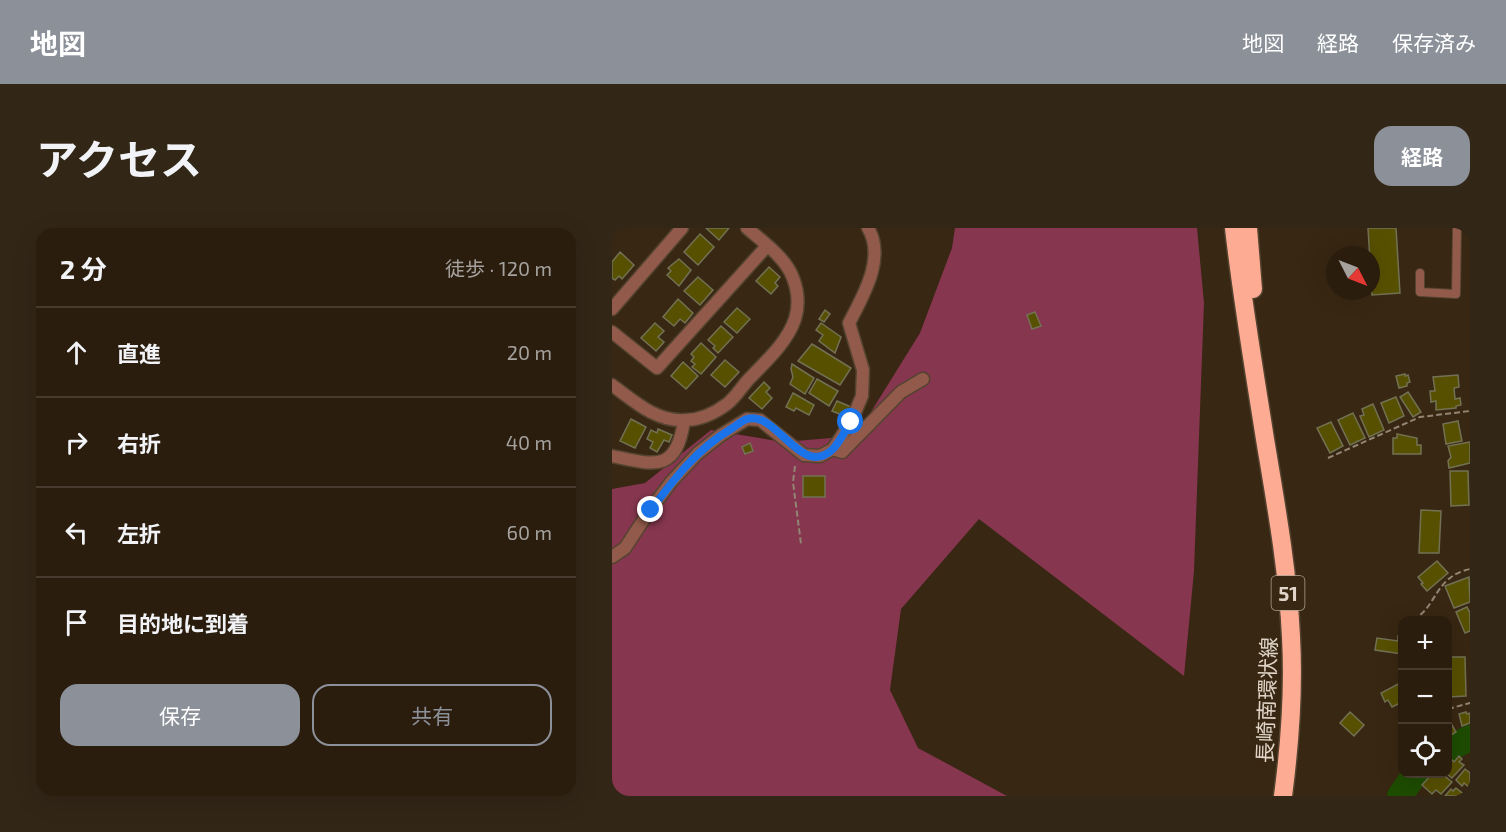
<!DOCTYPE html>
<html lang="ja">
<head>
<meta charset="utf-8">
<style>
  :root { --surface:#2a1d0e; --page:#322617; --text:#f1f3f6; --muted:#a5a29e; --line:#463b2e; --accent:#8c9099 }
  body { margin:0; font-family:"Exo 2","Noto Sans JP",sans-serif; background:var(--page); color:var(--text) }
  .controls { position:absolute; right:18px; bottom:18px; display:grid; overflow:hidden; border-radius:12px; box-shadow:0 6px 24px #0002 }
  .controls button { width:54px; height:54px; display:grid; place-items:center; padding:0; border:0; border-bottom:2px solid var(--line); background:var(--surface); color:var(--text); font:30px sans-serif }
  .compass { position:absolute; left:714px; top:18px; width:54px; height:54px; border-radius:50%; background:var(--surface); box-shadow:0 6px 24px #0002; rotate:132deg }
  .stop { position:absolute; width:18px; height:18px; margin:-14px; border:4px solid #1a73e8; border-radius:50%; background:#fff }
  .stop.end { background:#1a73e8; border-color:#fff; box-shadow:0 2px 6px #0008 }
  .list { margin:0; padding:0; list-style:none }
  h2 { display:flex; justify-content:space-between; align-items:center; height:78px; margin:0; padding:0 24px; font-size:26px }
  h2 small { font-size:20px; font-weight:400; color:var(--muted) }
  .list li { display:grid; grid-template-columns:39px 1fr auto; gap:18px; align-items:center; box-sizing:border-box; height:90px; padding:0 24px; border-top:2px solid var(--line) }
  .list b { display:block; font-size:22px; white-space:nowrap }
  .list em { font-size:20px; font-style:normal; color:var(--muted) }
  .actions { display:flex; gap:12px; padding:18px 24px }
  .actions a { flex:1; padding:14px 0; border:2px solid var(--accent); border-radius:18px; text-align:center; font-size:21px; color:var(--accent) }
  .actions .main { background:var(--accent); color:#fff }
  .icon { flex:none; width:33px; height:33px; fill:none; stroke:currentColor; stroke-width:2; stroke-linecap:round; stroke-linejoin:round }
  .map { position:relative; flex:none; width:858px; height:568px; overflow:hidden; border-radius:18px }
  header { display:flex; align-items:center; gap:36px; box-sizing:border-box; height:84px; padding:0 30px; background:var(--accent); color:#fff }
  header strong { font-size:28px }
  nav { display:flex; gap:33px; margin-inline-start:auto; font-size:21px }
  .intro { display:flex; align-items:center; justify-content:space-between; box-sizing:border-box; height:144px; padding:0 36px }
  h1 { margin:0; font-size:42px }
  .button { padding:15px 27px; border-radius:18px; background:var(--accent); color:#fff; font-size:21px; font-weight:700 }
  main { display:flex; gap:36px; padding:0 36px }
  aside { flex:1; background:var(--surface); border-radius:18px; box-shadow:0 6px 24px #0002 }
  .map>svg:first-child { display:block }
</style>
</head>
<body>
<header>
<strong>地図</strong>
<nav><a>地図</a><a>経路</a><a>保存済み</a></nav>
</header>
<div class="intro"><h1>アクセス</h1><a class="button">経路</a></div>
<main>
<aside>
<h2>2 分<small>徒歩 · 120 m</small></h2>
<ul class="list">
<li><svg class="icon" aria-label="ahead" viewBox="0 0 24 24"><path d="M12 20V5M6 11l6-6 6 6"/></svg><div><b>直進</b></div><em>20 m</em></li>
<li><svg class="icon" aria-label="right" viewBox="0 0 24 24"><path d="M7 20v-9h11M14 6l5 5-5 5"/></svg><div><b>右折</b></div><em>40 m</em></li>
<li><svg class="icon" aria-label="left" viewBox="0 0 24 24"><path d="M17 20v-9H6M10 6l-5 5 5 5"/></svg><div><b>左折</b></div><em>60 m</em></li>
<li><svg class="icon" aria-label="arrive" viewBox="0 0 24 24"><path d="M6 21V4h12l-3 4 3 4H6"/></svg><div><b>目的地に到着</b></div></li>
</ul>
<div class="actions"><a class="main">保存</a><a>共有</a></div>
</aside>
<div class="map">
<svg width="858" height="568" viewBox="0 0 858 568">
  <rect width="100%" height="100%" fill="#382712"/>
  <!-- forest -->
  <path fill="#86364f" d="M343,0H585L592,75L582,343L572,448L367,291L289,381L278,462L306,520L395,568H0V261L33,255L99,202L171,214L244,208L308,105L340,20Z"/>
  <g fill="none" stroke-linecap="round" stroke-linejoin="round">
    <!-- river -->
    <g stroke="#1e4c00" stroke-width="26">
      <path d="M836,521L858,510"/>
      <path d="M788,568L803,546"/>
    </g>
  </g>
  <!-- building -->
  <g fill="#575001" stroke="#737154" stroke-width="1.5">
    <path d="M94,0H117L107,12Z"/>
    <path d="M756,0H784L788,65L760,67Z"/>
    <path d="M88,6L102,19L86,37L72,24Z"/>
    <path d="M8,24L22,37L10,51L7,48L3,52L0,50V34Z"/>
    <path d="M67,31L79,42L67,58L55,47L59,43L56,40Z"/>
    <path d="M157,39L168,49L163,55L166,58L159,66L144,53Z"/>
    <path d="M86,49L101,62L88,77L72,63Z"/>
    <path d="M66,71L81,85L73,95L68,91L62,98L51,89Z"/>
    <path d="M125,80L138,91L125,105L112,94Z"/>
    <path d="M213,82L218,86L212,94L207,91Z"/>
    <path d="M423,84L429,98L420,101L415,87Z"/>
    <path d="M43,95L52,103L46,109L52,114L44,123L29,110Z"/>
    <path d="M209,95L229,109L223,125L207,113L211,107L204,102Z"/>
    <path d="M109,98L121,109L106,125L101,120L103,118L96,112Z"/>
    <path d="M89,115L104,129L89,146L80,139L83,136L79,133L82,129L79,126Z"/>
    <path d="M200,116L239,140L228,157L186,133Z"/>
    <path d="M113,132L127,144L113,159L99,147Z"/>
    <path d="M71,134L86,148L74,161L59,148Z"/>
    <path d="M180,136L202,150L193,166L178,156L181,149L179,141Z"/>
    <path d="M793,146V148L796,147L798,154L795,155V158L787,160L784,148Z"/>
    <path d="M846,147L847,159L842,160L843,171L848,170L849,177L844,178V180L824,182V173L819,174L818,163H823L821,149Z"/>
    <path d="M205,151L226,163L217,178L197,165Z"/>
    <path d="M152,154L158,160L154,164L160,170L150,181L137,170Z"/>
    <path d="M796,164L809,184L801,189L788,169Z"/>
    <path d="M181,165L202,177L197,187L184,180L182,183L174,179Z"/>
    <path d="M784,169L792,188L777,195L769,175Z"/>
    <path d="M225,173L239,179L235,189L220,183Z"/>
    <path d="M761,176L772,202L757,209L748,188L752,187L750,181Z"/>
    <path d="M741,185L753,210L738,217L726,192Z"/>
    <path d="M19,191L34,199L23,220L8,213Z"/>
    <path d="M846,193L850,213L834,216L831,196Z"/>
    <path d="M719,194L731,218L718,225L705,200Z"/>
    <path d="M46,201L60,207L57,214L52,212L45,224L38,220L41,214L35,211L39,202L45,205Z"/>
    <path d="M785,206L805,210V217H809V226H781V210H785Z"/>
    <path d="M858,214V235L837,240L836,233L839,229L836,218Z"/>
    <path d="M138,215L141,223L133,226L130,219Z"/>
    <path d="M838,243H856L857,277L839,278Z"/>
    <rect x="191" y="248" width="22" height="21"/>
    <path d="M809,282L829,283L827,325H807Z"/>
    <path d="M825,333L836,345L815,363L809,356L811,355L806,349Z"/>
    <path d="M857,349L858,374L842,380L833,358Z"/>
    <path d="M855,379L858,385V403L853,405L844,384Z"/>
    <path d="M786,408H790V426L763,422L765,410L786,413Z"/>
    <path d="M836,429H853L854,468L836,469Z"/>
    <path d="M790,454V474L780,479L776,472L773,474L769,465Z"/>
    <path d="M738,484L752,497L742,508L728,495Z"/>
    <path d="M854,484L855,486L858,485V495L850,498L847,486Z"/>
    <path d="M837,492L844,504L836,509V493Z"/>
    <path d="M847,528L850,531L847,534L852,537L840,550L835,546L836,533L838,530L842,534Z"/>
    <path d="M853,541L858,545V560L852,555L850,558L844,552Z"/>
    <path d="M820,546H830L840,554L829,566L824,562L820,566L810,557Z"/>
    <path d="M844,560L854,568H833L839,561L841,563Z"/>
  </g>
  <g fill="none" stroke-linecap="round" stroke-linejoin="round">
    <defs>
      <path id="lane" d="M808,45V64L844,66L845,0"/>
      <g id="street">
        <path d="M0,81L70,0"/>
        <path d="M0,104L45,140L155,18"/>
        <path d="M0,157C22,173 44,194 73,192C88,192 103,185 115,176C123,170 129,160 136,152C153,134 175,115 183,91C187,78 186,63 181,50C174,30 151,14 135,0"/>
        <path d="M221,221L230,224L289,164L311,151"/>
        <path d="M0,228C43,237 64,245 72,193"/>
        <path d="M0,329L13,320L38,282L59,254L86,225L109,207L135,191L148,192L192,227L208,228L221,221L239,194L250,168L251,142L237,95C251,68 274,30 256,0"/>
      </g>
      <g id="highway">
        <path d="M622,0C630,71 642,141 653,211C664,277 676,343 679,409C682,463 678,515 671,568"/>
        <path d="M636,0L641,61"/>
      </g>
    </defs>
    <!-- lane casing -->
    <use href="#lane" stroke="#53432f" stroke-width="10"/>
    <!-- street casing -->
    <use href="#street" stroke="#53432f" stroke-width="15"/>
    <!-- highway casing -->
    <use href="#highway" stroke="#53432f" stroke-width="21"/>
    <!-- path -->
    <g stroke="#938574" stroke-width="2" stroke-dasharray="6 3" stroke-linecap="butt">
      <path d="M716,230L808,189L858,183"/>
      <path d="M183,238L181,254L189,316"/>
      <path d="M801,392C826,378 822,349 858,341"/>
      <path d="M836,481L858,475"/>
    </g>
    <!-- lane -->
    <use href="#lane" stroke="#915a4a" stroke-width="8"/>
    <!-- street -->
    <use href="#street" stroke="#915a4a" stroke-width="12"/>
    <!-- highway -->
    <use href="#highway" stroke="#feab94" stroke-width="18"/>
  </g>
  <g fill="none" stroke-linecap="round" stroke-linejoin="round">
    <!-- route -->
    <path stroke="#1a73e8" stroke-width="8" d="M39,282C62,251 85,221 119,201C124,198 129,193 135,191C165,182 189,252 221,221C228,214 233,202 239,194"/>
  </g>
  <g text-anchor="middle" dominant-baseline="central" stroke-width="6" stroke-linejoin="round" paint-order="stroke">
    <!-- shield labels -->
    <rect fill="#382712" stroke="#aea191" stroke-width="1.5" x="659.5" y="348" width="33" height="34" rx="4.5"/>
    <g font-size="20" font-weight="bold" fill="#e0d5c8">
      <text x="676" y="365">51</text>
    </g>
    <!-- street labels -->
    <g font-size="21" fill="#e0d5c8" stroke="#382712">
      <text transform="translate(654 472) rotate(-88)">長崎南環状線</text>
    </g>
  </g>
</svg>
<div class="controls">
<button>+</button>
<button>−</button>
<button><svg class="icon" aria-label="locate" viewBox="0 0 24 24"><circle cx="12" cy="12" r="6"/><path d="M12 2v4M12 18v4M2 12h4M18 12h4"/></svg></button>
</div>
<svg class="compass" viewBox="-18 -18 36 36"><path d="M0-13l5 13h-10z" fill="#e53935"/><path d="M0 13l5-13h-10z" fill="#a5a29e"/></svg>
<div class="stop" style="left:239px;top:194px"></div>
<div class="stop end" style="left:39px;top:282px"></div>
</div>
</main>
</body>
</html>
